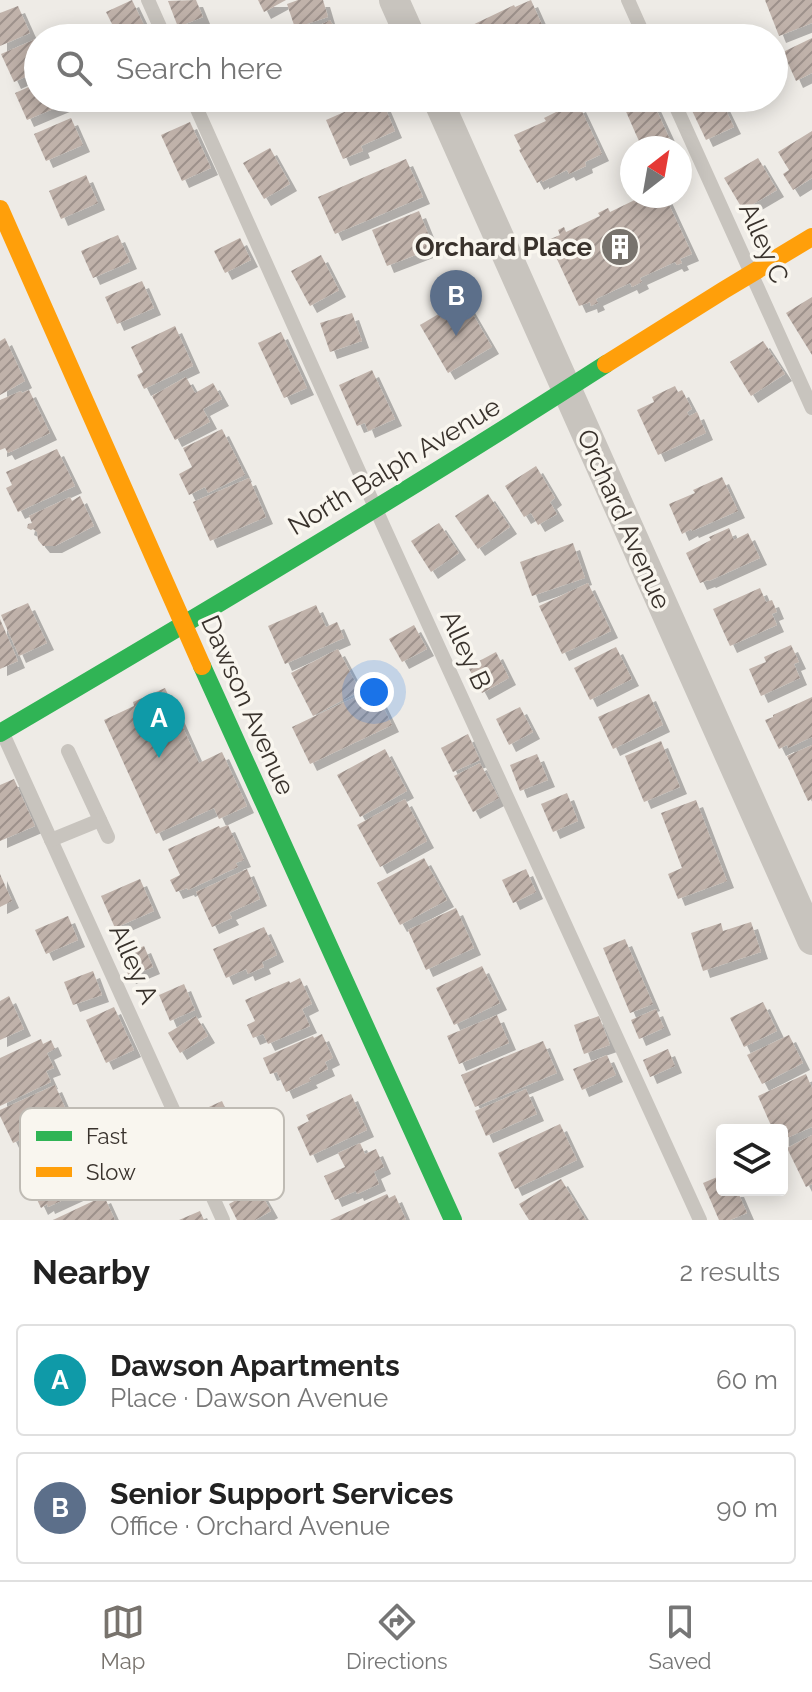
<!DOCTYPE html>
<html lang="en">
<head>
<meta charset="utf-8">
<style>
  :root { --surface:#fff; --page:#f2f2f2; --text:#222; --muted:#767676; --line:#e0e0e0; --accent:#78736d }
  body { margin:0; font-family:Raleway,sans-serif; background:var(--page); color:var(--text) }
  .controls { position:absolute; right:24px; bottom:24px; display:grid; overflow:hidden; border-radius:8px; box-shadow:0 4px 20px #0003 }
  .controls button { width:72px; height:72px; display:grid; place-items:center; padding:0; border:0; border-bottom:2px solid var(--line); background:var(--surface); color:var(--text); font:40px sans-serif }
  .compass { position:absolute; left:620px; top:136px; width:72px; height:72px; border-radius:50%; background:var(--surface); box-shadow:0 4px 20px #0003; rotate:31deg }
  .you { position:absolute; left:374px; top:692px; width:28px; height:28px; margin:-20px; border:6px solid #fff; border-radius:50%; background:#1a73e8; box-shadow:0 0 0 12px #1a73e833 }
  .badge { display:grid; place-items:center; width:52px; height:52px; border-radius:50%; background:var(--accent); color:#fff; font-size:26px; font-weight:700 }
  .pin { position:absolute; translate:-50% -66px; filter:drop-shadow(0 2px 4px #0008) }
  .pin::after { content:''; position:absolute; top:42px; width:28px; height:24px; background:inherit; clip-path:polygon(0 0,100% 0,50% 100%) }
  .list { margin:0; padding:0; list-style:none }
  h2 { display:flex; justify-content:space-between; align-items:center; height:104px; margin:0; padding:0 32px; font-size:34px }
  h2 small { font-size:26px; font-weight:400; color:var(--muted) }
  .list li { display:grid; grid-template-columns:52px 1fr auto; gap:24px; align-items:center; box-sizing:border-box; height:112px; margin:0 16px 16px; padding:0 16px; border:2px solid var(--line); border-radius:8px }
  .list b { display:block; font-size:30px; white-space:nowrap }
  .list p { margin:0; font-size:26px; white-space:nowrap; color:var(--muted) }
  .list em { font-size:26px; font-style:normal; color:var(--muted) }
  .icon { flex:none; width:44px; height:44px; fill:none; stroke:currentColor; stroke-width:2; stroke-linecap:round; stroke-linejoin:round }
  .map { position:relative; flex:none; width:812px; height:1220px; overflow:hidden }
  .search { position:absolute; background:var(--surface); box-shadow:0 4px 20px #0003; left:24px; right:24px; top:24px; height:88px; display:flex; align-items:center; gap:20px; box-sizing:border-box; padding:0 28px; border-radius:44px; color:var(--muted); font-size:30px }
  .sheet { height:360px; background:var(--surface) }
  nav { display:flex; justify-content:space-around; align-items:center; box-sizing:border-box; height:112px; border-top:2px solid var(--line); background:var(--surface); font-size:22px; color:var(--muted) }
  nav a { display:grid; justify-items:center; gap:4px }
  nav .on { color:var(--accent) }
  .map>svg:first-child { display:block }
</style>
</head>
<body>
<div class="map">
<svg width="812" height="1220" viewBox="0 0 812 1220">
  <defs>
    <pattern id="building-hatch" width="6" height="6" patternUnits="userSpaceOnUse" patternTransform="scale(2)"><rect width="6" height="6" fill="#c0b2aa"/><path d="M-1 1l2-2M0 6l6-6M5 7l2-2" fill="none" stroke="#9d918b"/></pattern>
    <filter id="shadow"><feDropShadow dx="7" dy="7" stdDeviation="0" flood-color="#0004"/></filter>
  </defs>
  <rect width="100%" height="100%" fill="#eeebe6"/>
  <!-- building -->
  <g fill="url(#building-hatch)" filter="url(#shadow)">
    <path d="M132,0L144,25L119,38L106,12Z"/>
    <path d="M196,0L203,17L178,27L168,1Z"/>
    <path d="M258,0H286L264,12Z"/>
    <path d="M298,0H323L328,17L295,28L287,4Z"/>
    <path d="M531,0L548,38H468L464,29L514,5L515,7Z"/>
    <path d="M765,0H812V23L779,36Z"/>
    <path d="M18,6L30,33L0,46V13Z"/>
    <path d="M330,20L340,38H294Z"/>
    <path d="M38,38V71L14,82L1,54Z"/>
    <path d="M812,38V73L796,81L783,52Z"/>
    <path d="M38,83V98H62L65,104L27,120L15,93Z"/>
    <path d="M376,98H381L395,131L361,146L363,151L343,159L326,120Z"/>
    <path d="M620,98H651L674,148H642Z"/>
    <path d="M686,98H720L734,127L706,140Z"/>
    <path d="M579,105L602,154L585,162L586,166L569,174L567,170L542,182V180L537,183L519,150L521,149L514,135L546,121L544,118L562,109L564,112Z"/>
    <path d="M71,118L83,145L46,161L34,134Z"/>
    <path d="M190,122L211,168L182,181L161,135Z"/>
    <path d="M812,131V178L793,190L783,174L789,170L778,152Z"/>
    <path d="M270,148L290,184L264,199L243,163Z"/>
    <path d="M758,158L777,190L743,210L724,178Z"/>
    <path d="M406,159L423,197L335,234L318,197Z"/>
    <path d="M86,175L98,203L61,219L49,191Z"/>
    <path d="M643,196H665L692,254L680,259L682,263L677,265L675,262L640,278L642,282L632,287L630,283L596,299L598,303L591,306L590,302L579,306L548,240L560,235L558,230L564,227L566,232L600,216L598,213L608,208L610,212Z"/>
    <path d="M419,211L434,248L387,266L372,230Z"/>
    <path d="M118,235L130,262L93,278L81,251Z"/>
    <path d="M240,238L251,260L225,273L214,251Z"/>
    <path d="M321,255L339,290L310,306L291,271Z"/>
    <path d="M142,281L154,308L117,324L105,297Z"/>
    <path d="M812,297V355L786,313Z"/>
    <path d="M464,299L492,347L448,373L420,325Z"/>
    <path d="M352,313L362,341L330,352L320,323Z"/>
    <path d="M175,326L193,366L144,389L137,375L143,372L131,347Z"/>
    <path d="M281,332L307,388L284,398L258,343Z"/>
    <path d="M5,338L25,381L0,395V341Z"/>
    <path d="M763,341L785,374L751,396L730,362Z"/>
    <path d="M372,370L395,419L368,431L365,423L357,426L339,385Z"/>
    <path d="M186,377L195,393L213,383L222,399L203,409L210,422L175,440L152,396Z"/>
    <path d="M675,386L678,392L682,390L692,409L687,412L689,416L697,412L706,433L658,455L637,410L654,402L652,397Z"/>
    <path d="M29,390L50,433L8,453L5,448L0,450V400L21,391L22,393Z"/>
    <path d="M222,429L245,475L208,493L205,487L189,495L179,474L192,467L183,448Z"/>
    <path d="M57,449L75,486L18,512L6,488L12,485L6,472Z"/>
    <path d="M536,466L555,498L550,502L557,514L538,525L531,513L524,517L505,486Z"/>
    <path d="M722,477L738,511L692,531L691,529L682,534L669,504L695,493L693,490Z"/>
    <path d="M249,478L266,517L210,541L193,502Z"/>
    <path d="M488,494L510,527L478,549L455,516Z"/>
    <path d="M80,496L94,526L55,546H43L38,540L37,532L33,529L31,530L27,528L28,524L32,523L29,516L70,497L72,501Z"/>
    <path d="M439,523L459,553L431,572L411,541Z"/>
    <path d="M729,528L734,540L748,533L760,558L709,581L708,580L700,583L686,553L711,540L709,537Z"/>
    <path d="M573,543L585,578L532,596L520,562Z"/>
    <path d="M588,583L611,631L562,654L539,606Z"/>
    <path d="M760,588L766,602L772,600L777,612L772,614L777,625L730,646L713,609Z"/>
    <path d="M28,603L47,643L19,656L1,615Z"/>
    <path d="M316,605L326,627L337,622L344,638L285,664L268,626Z"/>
    <path d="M0,619L18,661L0,669Z"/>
    <path d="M414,625L427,649L402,662L389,639Z"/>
    <path d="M791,645L799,662L794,664L800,678L761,696L749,669L766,662L764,657Z"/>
    <path d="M616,647L632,679L590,700L574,668Z"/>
    <path d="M338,649L360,691L313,716L291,673Z"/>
    <path d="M496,652L509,678L482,693L468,667Z"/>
    <path d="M165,688L199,763L222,752L247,806L219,819L214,808L156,834L104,720L134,706L133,702Z"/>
    <path d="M374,688L392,725L310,764L292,727Z"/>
    <path d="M649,694L663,725L613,749L598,717Z"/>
    <path d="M812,697V737L788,748L787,745L779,749L765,720L773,717V715Z"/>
    <path d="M520,707L533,732L509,745L496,719Z"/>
    <path d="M468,734L480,760L453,772L441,748Z"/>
    <path d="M661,741L680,787L644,802L625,756Z"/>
    <path d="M812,745V799L808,801L787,756Z"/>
    <path d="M385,749L407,791L360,817L337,775Z"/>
    <path d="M537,754L548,780L520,791L510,765Z"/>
    <path d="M480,763L499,798L473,812L454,776Z"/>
    <path d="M14,779L35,826L0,841V785Z"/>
    <path d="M567,793L578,821L553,832L541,804Z"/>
    <path d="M405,799L427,841L380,867L357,825Z"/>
    <path d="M696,800L727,881L678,899L668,874L682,868L661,813Z"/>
    <path d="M228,825L244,860L236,863L238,867L188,890L187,888L176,892L170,880L180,875L168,849L219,826L220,828Z"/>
    <path d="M424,858L447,900L400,925L377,883Z"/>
    <path d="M247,869L260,899L229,913L232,918L212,927L196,892Z"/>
    <path d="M526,869L536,892L513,903L502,880Z"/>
    <path d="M0,874L12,901L0,907Z"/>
    <path d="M140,879L154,911L115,928L101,896Z"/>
    <path d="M456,908L474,948L426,970L408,930Z"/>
    <path d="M68,916L78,940L46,954L35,930Z"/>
    <path d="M751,922L761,952L703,971L691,933L721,923L723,931Z"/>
    <path d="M264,927L277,955L262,962L264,967L248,974L246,969L226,978L213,949Z"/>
    <path d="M625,939L653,1004L630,1013L603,948Z"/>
    <path d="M144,946L153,967L129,977L120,956Z"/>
    <path d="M482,966L500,1003L454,1025L436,988Z"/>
    <path d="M93,971L102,995L73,1005L64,982Z"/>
    <path d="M300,978L312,1004L302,1009L310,1026L268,1044L263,1034L253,1038L247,1025L255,1021L245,1000L289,981L290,983Z"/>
    <path d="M184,984L195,1010L170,1021L159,995Z"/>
    <path d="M9,996L24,1029L0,1040V1001Z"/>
    <path d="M763,1002L777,1031L744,1047L730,1018Z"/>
    <path d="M114,1007L134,1050L106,1063L86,1020Z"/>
    <path d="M656,1009L664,1028L639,1039L631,1020Z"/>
    <path d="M497,1015L509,1043L459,1064L447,1036Z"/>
    <path d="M196,1016L208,1036L180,1053L168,1033Z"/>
    <path d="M599,1016L610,1045L584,1054L574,1025Z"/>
    <path d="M322,1034L333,1058L325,1062L328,1069L309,1078L311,1081L286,1092L277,1072L270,1074L263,1058L313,1036L314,1038Z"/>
    <path d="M789,1035L803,1063L762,1084L747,1055Z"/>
    <path d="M41,1039L43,1044L51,1040L55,1049L47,1053L54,1068L46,1071L51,1082L0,1106V1058Z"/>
    <path d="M543,1041L557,1073L475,1107L461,1075Z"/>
    <path d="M668,1049L675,1066L650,1077L643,1060Z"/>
    <path d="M607,1055L616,1075L582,1090L573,1069Z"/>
    <path d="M806,1074L812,1088V1127L782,1140V1130H773L758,1096Z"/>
    <path d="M55,1085L67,1112L56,1117L60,1126L39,1135L38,1132L13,1143L0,1116V1110Z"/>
    <path d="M526,1089L537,1114L486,1136L475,1111Z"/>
    <path d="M351,1094L367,1130L310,1156L297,1127L309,1121L306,1115Z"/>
    <path d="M222,1101L234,1127L209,1138L198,1112Z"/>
    <path d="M560,1124L577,1160L515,1189L498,1153Z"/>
    <path d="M812,1135V1184L806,1187L787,1148Z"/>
    <path d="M360,1143L365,1154L376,1149L384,1167L374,1172L379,1184L357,1194L356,1191L335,1200L324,1176L345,1167L338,1153Z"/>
    <path d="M77,1144L96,1185L48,1207L47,1204L41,1208L24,1172L31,1169L29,1166Z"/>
    <path d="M722,1175V1190H737L747,1213L730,1220H719L703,1183Z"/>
    <path d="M561,1179L586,1220H529L519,1204Z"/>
    <path d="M258,1188L271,1211L255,1220H237L229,1204Z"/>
    <path d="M387,1194L389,1198L395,1195L406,1220H330Z"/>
    <path d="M104,1196L115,1220H53Z"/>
    <path d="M200,1211L204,1220H179Z"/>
  </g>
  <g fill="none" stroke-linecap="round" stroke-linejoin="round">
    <!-- lane -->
    <g stroke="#c8c4be" stroke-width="14">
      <path d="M148,0L165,38"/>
      <path d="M628,0L645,38"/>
      <path d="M192,98L383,525L700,1220"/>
      <path d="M672,98L812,408"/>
      <path d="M4,736L223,1220"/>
      <path d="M68,751L108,837"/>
      <path d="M51,840L100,820"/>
    </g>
    <!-- street -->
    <g stroke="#c8c4be" stroke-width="30">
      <path d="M394,0L411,38"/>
      <path d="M437,98L812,940"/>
    </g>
    <!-- fast -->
    <g stroke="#30b455" stroke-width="18">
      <path d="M202,666L453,1220"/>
      <path d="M0,733C204,613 407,492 606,364"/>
    </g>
    <!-- slow -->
    <g stroke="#ff9f0a" stroke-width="18">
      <path d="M0,209L202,666"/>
      <path d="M606,364L724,290L812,237"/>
    </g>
  </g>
  <!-- icons -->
  <defs>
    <symbol id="building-disc" viewBox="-11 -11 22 22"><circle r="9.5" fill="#78736d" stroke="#f9f6ef"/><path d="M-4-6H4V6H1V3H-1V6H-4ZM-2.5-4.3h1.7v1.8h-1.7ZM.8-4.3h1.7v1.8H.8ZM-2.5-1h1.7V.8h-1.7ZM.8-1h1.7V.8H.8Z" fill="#fff"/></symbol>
  </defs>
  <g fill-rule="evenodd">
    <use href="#building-disc" x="598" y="225" width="44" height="44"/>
  </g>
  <g text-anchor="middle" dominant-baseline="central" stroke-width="7" stroke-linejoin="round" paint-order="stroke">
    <!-- street labels -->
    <g font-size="26" fill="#39322c" stroke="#f9f6ef">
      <text transform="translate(764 243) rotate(66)">Alley C</text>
      <text transform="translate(394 466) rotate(-31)">North Balph Avenue</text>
      <text transform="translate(624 519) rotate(66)">Orchard Avenue</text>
      <text transform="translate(466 650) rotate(65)">Alley B</text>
      <text transform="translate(248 705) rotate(66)">Dawson Avenue</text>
      <text transform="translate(134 964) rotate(66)">Alley A</text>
    </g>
    <!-- poi labels -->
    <g font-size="26" font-weight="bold" fill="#39322c" stroke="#f9f6ef" text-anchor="end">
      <text x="592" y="247">Orchard Place</text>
    </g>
  </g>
  <!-- legend -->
  <rect x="20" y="1108" width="264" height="92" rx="12" fill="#f9f6ef" stroke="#bfbbb4" stroke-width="2"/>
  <rect x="36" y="1131" width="36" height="10" fill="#30b455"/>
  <rect x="36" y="1167" width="36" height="10" fill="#ff9f0a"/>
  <g font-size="22" fill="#39322c">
    <text x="86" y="1144">Fast</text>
    <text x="86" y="1180">Slow</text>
  </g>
</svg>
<div class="controls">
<button><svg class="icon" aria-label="layers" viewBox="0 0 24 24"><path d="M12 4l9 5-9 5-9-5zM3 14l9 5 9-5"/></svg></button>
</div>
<svg class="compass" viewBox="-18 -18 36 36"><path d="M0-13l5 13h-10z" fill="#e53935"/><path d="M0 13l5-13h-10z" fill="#767676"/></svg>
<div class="you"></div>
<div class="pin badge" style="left:159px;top:758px;background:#0f9aa8">A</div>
<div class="pin badge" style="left:456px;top:336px;background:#5c6f8a">B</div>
<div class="search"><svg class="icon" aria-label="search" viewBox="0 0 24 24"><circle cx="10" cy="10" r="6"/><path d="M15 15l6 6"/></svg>Search here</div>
</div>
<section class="sheet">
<h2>Nearby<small>2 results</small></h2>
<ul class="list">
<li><span class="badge" style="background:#0f9aa8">A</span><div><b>Dawson Apartments</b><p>Place · Dawson Avenue</p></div><em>60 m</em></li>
<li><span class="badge" style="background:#5c6f8a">B</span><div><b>Senior Support Services</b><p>Office · Orchard Avenue</p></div><em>90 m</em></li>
</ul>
</section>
<nav>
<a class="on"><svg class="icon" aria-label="map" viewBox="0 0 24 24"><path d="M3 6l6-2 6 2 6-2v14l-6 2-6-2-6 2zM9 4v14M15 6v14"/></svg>Map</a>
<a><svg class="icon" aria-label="directions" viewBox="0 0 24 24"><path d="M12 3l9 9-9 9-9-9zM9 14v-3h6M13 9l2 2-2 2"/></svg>Directions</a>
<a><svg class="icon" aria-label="saved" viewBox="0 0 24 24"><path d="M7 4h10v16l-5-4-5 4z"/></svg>Saved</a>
</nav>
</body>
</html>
